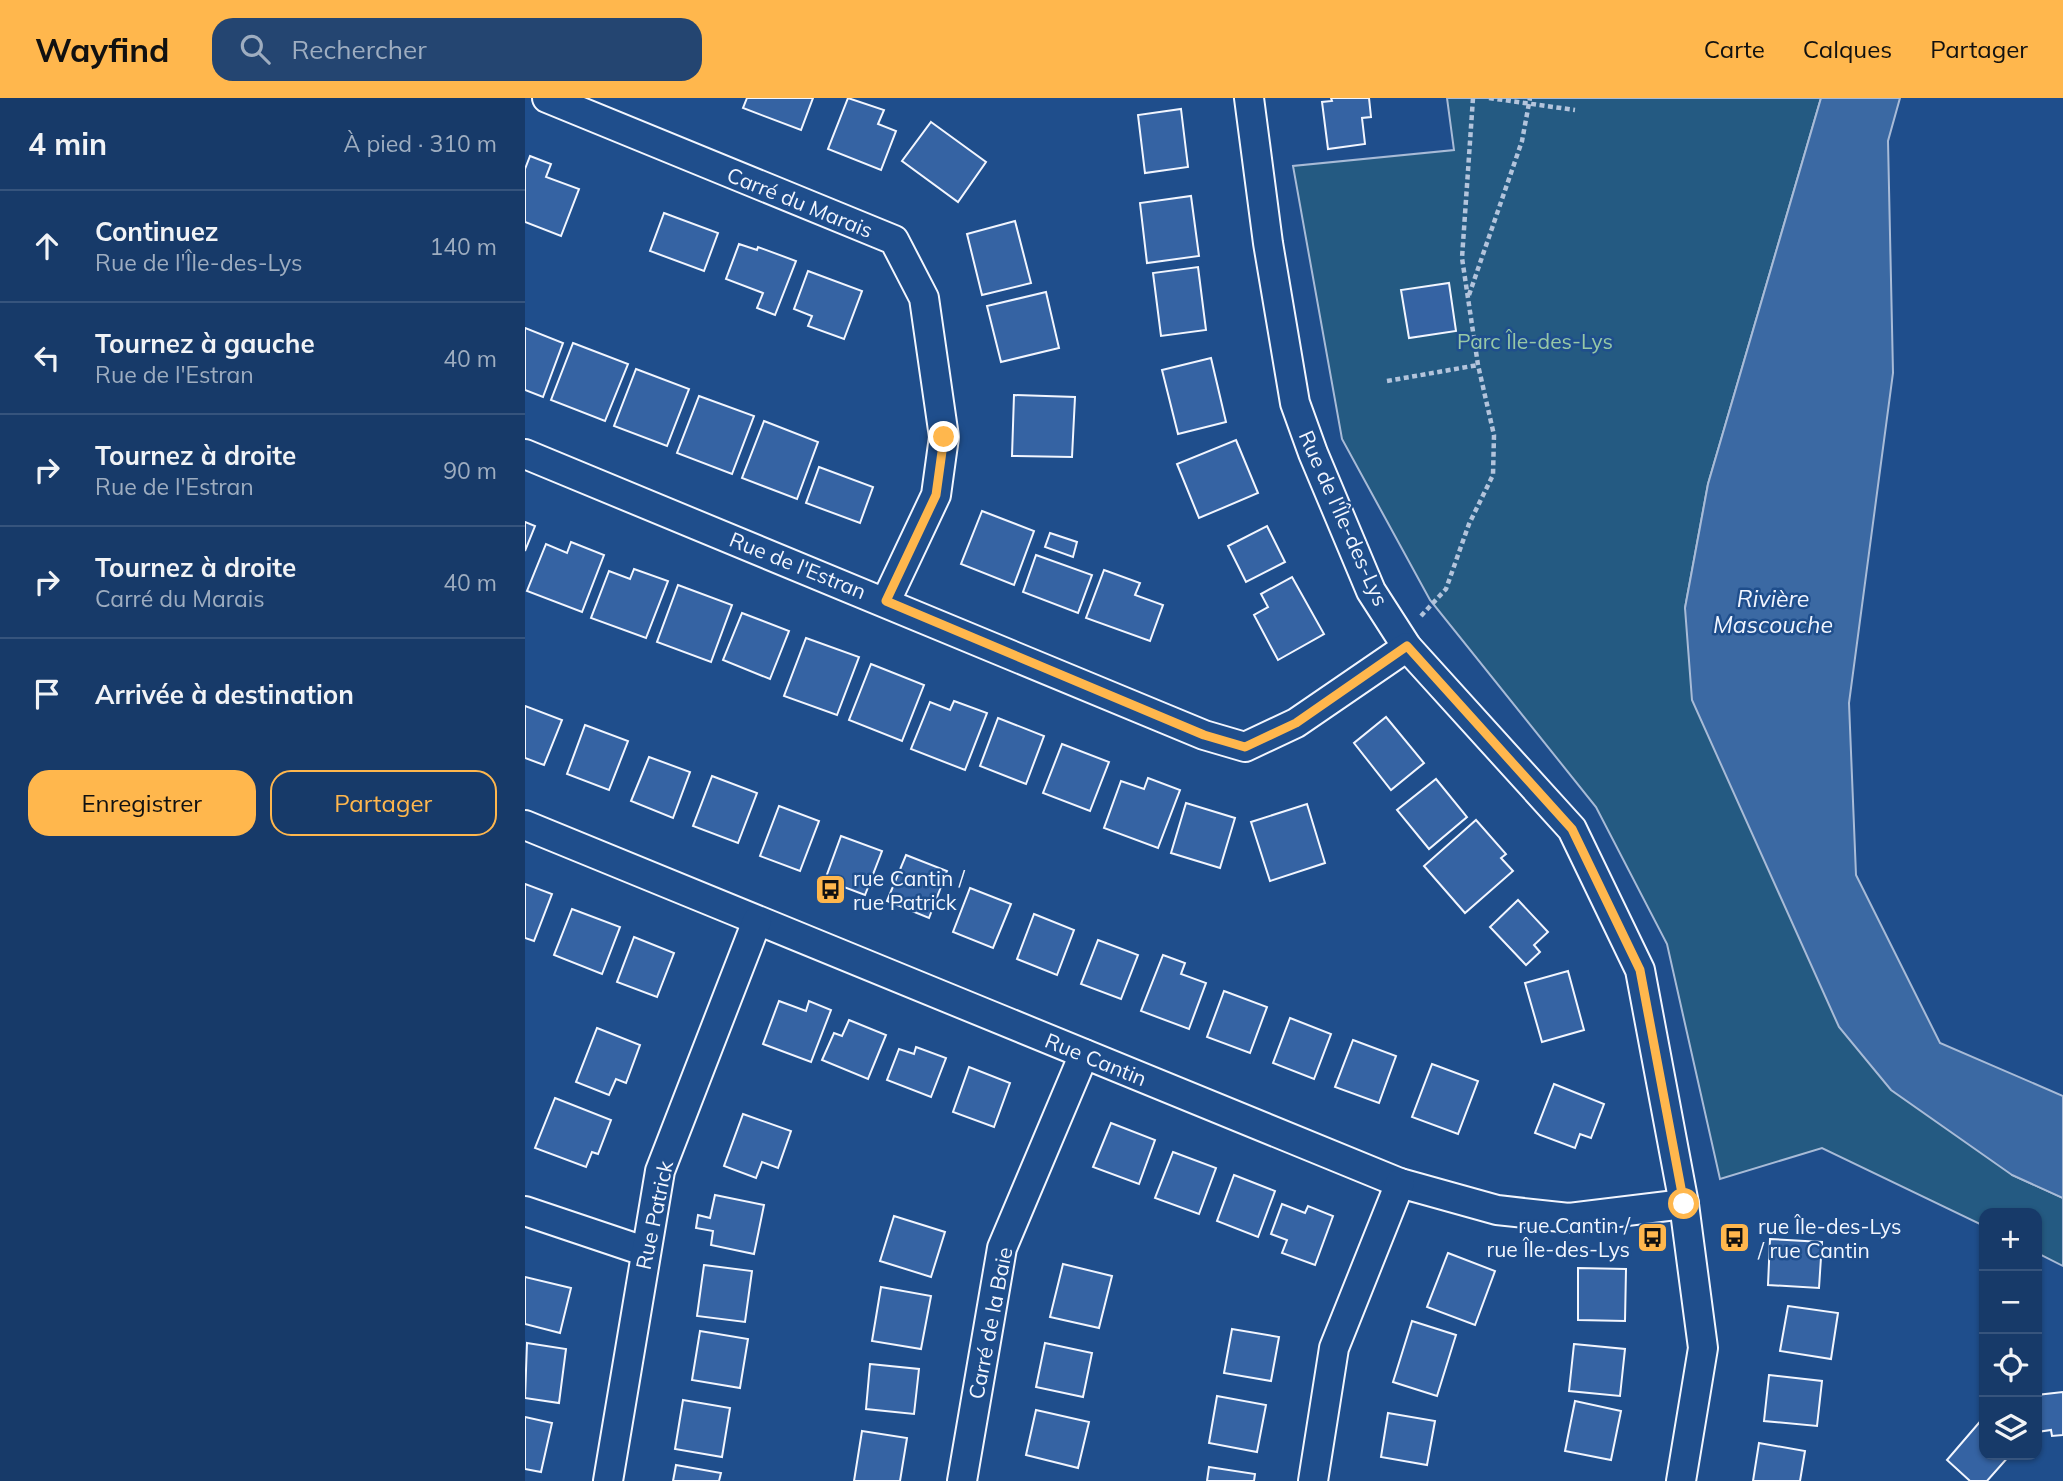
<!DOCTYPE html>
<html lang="fr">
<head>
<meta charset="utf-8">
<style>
  :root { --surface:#173a69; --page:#244571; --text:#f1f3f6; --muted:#9eadc0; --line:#36547d; --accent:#ffb74d }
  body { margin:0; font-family:Mulish,sans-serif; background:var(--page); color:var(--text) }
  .controls { position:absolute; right:21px; bottom:21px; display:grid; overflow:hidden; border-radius:14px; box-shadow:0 2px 5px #0004 }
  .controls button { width:63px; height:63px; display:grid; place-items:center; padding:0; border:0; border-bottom:2px solid var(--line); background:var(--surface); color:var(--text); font:35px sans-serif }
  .stop { position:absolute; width:21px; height:21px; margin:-16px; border:5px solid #ffb74d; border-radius:50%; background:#fff }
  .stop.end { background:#ffb74d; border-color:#fff; box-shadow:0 2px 7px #0008 }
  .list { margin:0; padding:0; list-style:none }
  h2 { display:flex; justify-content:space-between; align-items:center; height:91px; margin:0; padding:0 28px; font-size:30px }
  h2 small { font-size:23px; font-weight:400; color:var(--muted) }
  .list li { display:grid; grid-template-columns:46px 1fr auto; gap:21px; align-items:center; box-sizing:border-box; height:112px; padding:0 28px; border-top:2px solid var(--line) }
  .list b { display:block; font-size:26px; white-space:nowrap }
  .list p { margin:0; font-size:23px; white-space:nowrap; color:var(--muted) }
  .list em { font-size:23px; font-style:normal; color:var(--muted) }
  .actions { display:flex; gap:14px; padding:21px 28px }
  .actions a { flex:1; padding:16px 0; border:2px solid var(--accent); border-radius:21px; text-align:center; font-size:24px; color:var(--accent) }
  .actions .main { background:var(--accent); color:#111 }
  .icon { flex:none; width:38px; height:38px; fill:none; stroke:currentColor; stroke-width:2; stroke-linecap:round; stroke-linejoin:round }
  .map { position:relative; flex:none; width:1538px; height:1383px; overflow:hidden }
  header { display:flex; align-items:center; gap:42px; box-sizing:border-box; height:98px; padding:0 35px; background:var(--accent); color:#111 }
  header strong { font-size:33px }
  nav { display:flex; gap:38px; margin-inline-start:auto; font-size:24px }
  .search { width:490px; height:63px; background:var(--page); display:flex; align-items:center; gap:18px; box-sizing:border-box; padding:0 24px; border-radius:21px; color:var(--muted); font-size:26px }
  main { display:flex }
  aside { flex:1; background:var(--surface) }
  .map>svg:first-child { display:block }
</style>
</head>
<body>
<header>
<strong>Wayfind</strong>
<div class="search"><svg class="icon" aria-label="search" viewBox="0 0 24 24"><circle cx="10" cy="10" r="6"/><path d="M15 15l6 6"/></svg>Rechercher</div>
<nav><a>Carte</a><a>Calques</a><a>Partager</a></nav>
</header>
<main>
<aside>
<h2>4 min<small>À pied · 310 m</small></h2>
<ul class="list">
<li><svg class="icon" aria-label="ahead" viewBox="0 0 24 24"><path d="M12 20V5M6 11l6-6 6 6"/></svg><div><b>Continuez</b><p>Rue de l'Île-des-Lys</p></div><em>140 m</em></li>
<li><svg class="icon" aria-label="left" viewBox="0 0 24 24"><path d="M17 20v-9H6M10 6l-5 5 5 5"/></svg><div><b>Tournez à gauche</b><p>Rue de l'Estran</p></div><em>40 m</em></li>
<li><svg class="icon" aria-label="right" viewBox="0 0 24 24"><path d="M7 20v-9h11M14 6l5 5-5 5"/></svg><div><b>Tournez à droite</b><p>Rue de l'Estran</p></div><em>90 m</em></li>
<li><svg class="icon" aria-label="right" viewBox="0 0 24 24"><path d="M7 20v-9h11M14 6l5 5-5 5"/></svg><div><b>Tournez à droite</b><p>Carré du Marais</p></div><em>40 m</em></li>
<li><svg class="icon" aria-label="arrive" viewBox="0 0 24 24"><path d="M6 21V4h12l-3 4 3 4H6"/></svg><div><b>Arrivée à destination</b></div></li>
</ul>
<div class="actions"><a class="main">Enregistrer</a><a>Partager</a></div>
</aside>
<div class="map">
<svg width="1538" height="1383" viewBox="0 0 1538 1383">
  <rect width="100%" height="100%" fill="#1f4e8c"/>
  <!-- green -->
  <path fill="#245a82" stroke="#a8bbd7" stroke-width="2" d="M922,0H1296L1183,386L1160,510L1487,1077L1538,1100V1168L1512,1155V1115H1459V1128L1297,1050L1195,1081L1142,846L1071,709L905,502L817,341L768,68L929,52Z"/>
  <!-- water -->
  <path fill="#3b69a3" stroke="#a8bbd7" stroke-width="2" d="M1296,0H1375L1363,43L1368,275L1324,605L1331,777L1415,945L1538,998V1100L1487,1077L1366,992L1314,929L1167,602L1160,510L1183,386Z"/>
  <!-- building -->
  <g fill="#3563a3" stroke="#f2f6ff" stroke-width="2">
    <path d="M222,0H288L276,32L218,10Z"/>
    <path d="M323,0L359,12L353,26L371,33L356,72L303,51Z"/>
    <path d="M806,0H844L846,19L837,20L840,46L803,51L797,4L807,3Z"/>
    <path d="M656,11L663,69L620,75L613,17Z"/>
    <path d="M406,24L461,64L433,104L377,63Z"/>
    <path d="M5,58L26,66L21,79L54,91L36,138L0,124V71Z"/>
    <path d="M666,98L674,158L622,165L615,105Z"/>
    <path d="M139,115L193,135L179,173L125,153Z"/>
    <path d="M490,123L506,185L457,197L442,136Z"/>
    <path d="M214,146L232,152L233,149L271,163L250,217L232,210L238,195L201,181Z"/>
    <path d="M673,169L681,232L636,238L628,175Z"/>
    <path d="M283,173L337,193L319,241L283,228L287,218L269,211Z"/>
    <path d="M924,185L931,233L884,240L876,192Z"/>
    <path d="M521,194L534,250L476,264L462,208Z"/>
    <path d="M0,230L38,245L18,299L0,292Z"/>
    <path d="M48,245L103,266L80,323L26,302Z"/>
    <path d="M686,260L701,324L653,336L637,272Z"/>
    <path d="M111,271L164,291L142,348L89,328Z"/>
    <path d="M489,297L550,299L547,359L487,358Z"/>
    <path d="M174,298L229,318L207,376L152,355Z"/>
    <path d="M239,323L293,344L272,401L217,380Z"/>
    <path d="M711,342L733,395L674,420L652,366Z"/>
    <path d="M294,369L348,389L335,425L281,405Z"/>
    <path d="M457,413L509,433L489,487L436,466Z"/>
    <path d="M0,424L10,428L0,453Z"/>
    <path d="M742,428L760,464L721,484L703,448Z"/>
    <path d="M525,435L552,444L548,459L520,449Z"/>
    <path d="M46,444L79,457L57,514L2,493L21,446L42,455Z"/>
    <path d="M511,457L567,477L553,515L498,494Z"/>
    <path d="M109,471L143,483L121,540L66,520L84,473L105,481Z"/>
    <path d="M579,472L615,485L610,497L638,507L625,543L561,520Z"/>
    <path d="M767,479L799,536L753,562L729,517L743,509L736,496Z"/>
    <path d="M153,487L207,507L186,564L132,544Z"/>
    <path d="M217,515L264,533L245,581L198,562Z"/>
    <path d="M281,540L334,559L312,617L259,598Z"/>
    <path d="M346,566L399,587L377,643L324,622Z"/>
    <path d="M429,603L462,615L440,672L386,651L405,604L425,612Z"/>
    <path d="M0,608L37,622L19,667L0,660Z"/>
    <path d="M861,619L899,665L866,692L829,645Z"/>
    <path d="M473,620L519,638L501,686L455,668Z"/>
    <path d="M60,627L103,643L84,692L42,676Z"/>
    <path d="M537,646L584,664L565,713L518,695Z"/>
    <path d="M124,659L165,674L148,720L106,703Z"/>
    <path d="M187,678L232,695L213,745L168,728Z"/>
    <path d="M623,680L655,692L633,750L579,730L596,683L619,691Z"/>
    <path d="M911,681L942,719L904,751L872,712Z"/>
    <path d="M661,705L710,720L695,770L646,755Z"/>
    <path d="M782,706L800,765L745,783L726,724Z"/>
    <path d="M254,708L294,723L275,773L235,758Z"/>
    <path d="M951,722L981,756L976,760L988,773L940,815L899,768Z"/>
    <path d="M316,738L357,753L340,797L300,782Z"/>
    <path d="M381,757L422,773L404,820L362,803Z"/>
    <path d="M0,786L27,796L9,843L0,840Z"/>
    <path d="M445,790L486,806L468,850L428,834Z"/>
    <path d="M993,802L1023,834L1009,847L1015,854L1001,867L965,829Z"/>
    <path d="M47,811L95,829L77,876L29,857Z"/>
    <path d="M509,816L549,832L532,877L492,861Z"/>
    <path d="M109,839L149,855L132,899L92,884Z"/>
    <path d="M573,842L613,857L596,901L556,886Z"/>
    <path d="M638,857L660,865L656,876L681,885L664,931L616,913Z"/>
    <path d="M1043,873L1059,932L1017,944L1000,885Z"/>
    <path d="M699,893L742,909L725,955L682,939Z"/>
    <path d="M254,903L281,913L284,903L306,912L286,964L238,946Z"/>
    <path d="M765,920L806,936L789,981L748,965Z"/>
    <path d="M324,922L361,937L343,981L297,962L309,935L317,938Z"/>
    <path d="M72,930L115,947L101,985L91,981L84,997L51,984Z"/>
    <path d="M828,942L871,958L854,1005L810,989Z"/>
    <path d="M391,949L421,960L406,999L362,982L374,951L389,956Z"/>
    <path d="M907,966L953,983L933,1036L887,1019Z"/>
    <path d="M444,969L485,985L469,1029L428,1014Z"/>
    <path d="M1029,986L1079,1006L1066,1040L1055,1036L1050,1050L1010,1035Z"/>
    <path d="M30,1000L86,1022L73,1056L67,1054L61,1069L10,1050Z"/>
    <path d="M218,1016L266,1033L253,1070L237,1064L231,1080L199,1068Z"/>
    <path d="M586,1025L630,1042L614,1086L568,1069Z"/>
    <path d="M648,1054L691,1070L674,1116L630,1100Z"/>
    <path d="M709,1077L750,1093L733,1139L692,1123Z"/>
    <path d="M190,1097L239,1107L229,1156L186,1147L188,1133L171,1130L173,1117L185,1120Z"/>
    <path d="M757,1106L780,1115L783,1108L808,1118L790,1167L757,1155L762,1142L746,1136Z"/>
    <path d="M369,1118L420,1134L406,1179L355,1163Z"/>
    <path d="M1245,1141L1297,1144L1294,1190L1243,1187Z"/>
    <path d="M923,1155L970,1173L950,1227L902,1209Z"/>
    <path d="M538,1166L587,1178L574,1230L525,1219Z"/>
    <path d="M179,1167L227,1173L220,1224L172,1218Z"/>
    <path d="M1053,1170L1101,1171L1100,1223L1053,1222Z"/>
    <path d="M0,1179L46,1190L35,1235L0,1226Z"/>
    <path d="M356,1189L406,1198L396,1251L347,1243Z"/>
    <path d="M1263,1208L1313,1215L1306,1261L1255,1253Z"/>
    <path d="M887,1223L931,1237L912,1298L868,1284Z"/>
    <path d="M707,1231L754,1239L746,1283L699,1275Z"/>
    <path d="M175,1233L223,1241L215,1290L167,1282Z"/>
    <path d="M2,1245L41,1251L34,1305L0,1300Z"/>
    <path d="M520,1245L567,1255L558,1299L511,1289Z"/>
    <path d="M1049,1246L1100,1251L1095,1298L1044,1293Z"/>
    <path d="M345,1266L394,1271L389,1316L341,1311Z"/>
    <path d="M1244,1277L1297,1283L1292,1328L1239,1323Z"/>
    <path d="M1538,1294V1337L1527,1338L1526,1332L1512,1334V1297Z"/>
    <path d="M692,1298L741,1307L732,1354L684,1345Z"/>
    <path d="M158,1302L205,1310L197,1359L150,1351Z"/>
    <path d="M1050,1303L1096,1313L1086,1362L1040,1353Z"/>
    <path d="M511,1312L564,1324L553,1370L501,1357Z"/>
    <path d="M863,1315L910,1323L902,1367L856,1359Z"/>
    <path d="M0,1319L27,1325L16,1374L0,1371Z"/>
    <path d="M1459,1319V1357H1485L1462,1383H1445L1422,1362Z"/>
    <path d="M337,1333L382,1340L375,1383H329Z"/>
    <path d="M1234,1345L1280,1353L1275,1383H1228Z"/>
    <path d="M151,1367L196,1375L194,1383H148Z"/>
    <path d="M684,1369L730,1376L729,1383H682Z"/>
  </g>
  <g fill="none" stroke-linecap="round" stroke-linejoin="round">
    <defs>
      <g id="minor">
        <path d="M22,0L369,142L399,200L419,339L411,397L361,503"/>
        <path d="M724,0L743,145L770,305L788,355L846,493L882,549L1047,731L1115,872L1159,1106L1178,1250L1156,1383"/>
        <path d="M0,356L679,637L720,649L771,625L882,549"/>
        <path d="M0,727L875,1085L972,1112L1044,1120L1159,1106"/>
        <path d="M0,1113L119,1153"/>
        <path d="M83,1383L135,1073L232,823"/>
        <path d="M437,1383L477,1150L559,956"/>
        <path d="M788,1383L809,1250L875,1085"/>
      </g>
    </defs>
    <!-- minor casing -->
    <use href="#minor" stroke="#f2f6ff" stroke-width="32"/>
    <!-- path -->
    <g stroke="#b3c4dc" stroke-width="4.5" stroke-dasharray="5 3.5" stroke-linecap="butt">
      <path d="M964,0L1050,12"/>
      <path d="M944,197L997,43L1005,0"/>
      <path d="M862,283L953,267"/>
      <path d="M896,518L921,491L944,426L968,377L969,337L953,267L937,160L948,0"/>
    </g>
    <!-- minor -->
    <use href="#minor" stroke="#1f4e8c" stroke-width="28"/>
  </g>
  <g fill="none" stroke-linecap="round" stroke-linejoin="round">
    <!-- route -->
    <path stroke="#ffb74d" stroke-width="9" d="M419,339L411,397L361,503L679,637L720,649L771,625L882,548L1047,731L1115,872L1159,1106"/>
  </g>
  <!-- icons -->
  <defs>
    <symbol id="bus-square" viewBox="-11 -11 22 22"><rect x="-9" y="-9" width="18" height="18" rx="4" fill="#ffb74d" stroke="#1f4e8c"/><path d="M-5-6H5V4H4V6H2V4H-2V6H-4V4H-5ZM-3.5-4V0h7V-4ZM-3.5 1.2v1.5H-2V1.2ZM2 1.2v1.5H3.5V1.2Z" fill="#111"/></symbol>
  </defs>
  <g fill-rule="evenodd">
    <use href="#bus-square" x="288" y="774" width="35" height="35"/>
    <use href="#bus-square" x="1110" y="1122" width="35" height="35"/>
    <use href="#bus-square" x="1192" y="1122" width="35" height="35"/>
  </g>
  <g text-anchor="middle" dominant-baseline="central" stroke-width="5" stroke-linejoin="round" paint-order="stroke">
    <!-- street labels -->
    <g font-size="21" fill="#f2f6ff" stroke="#1f4e8c">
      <text transform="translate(275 104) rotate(22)">Carré du Marais</text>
      <text transform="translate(819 420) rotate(66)">Rue de l'Île-des-Lys</text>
      <text transform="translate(273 467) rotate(22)">Rue de l'Estran</text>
      <text transform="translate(571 961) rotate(22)">Rue Cantin</text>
      <text transform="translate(129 1117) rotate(-78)">Rue Patrick</text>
      <text transform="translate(465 1225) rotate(-79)">Carré de la Baie</text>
    </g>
    <!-- park labels -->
    <g font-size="21" fill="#97c8a6" stroke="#1f4e8c">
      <text x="1010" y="243">Parc Île-des-Lys</text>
    </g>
    <!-- poi labels -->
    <g font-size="21" fill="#f2f6ff" stroke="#1f4e8c" text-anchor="start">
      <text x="328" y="780">rue Cantin /<tspan x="328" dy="24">rue Patrick</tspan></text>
      <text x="1105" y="1127" text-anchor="end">rue Cantin /<tspan x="1105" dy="24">rue Île-des-Lys</tspan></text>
      <text x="1233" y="1128">rue Île-des-Lys<tspan x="1233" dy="24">/ rue Cantin</tspan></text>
    </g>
    <!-- water labels -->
    <g font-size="23" font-style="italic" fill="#f2f6ff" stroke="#1f4e8c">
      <text x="1248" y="500">Rivière<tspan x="1248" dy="26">Mascouche</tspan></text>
    </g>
  </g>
</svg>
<div class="controls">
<button>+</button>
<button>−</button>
<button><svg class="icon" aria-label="locate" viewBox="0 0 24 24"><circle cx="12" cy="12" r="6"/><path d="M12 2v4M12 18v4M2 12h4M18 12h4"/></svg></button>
<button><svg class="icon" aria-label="layers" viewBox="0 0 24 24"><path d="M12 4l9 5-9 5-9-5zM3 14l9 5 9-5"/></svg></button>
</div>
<div class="stop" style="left:1159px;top:1106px"></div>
<div class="stop end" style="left:419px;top:339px"></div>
</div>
</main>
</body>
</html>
